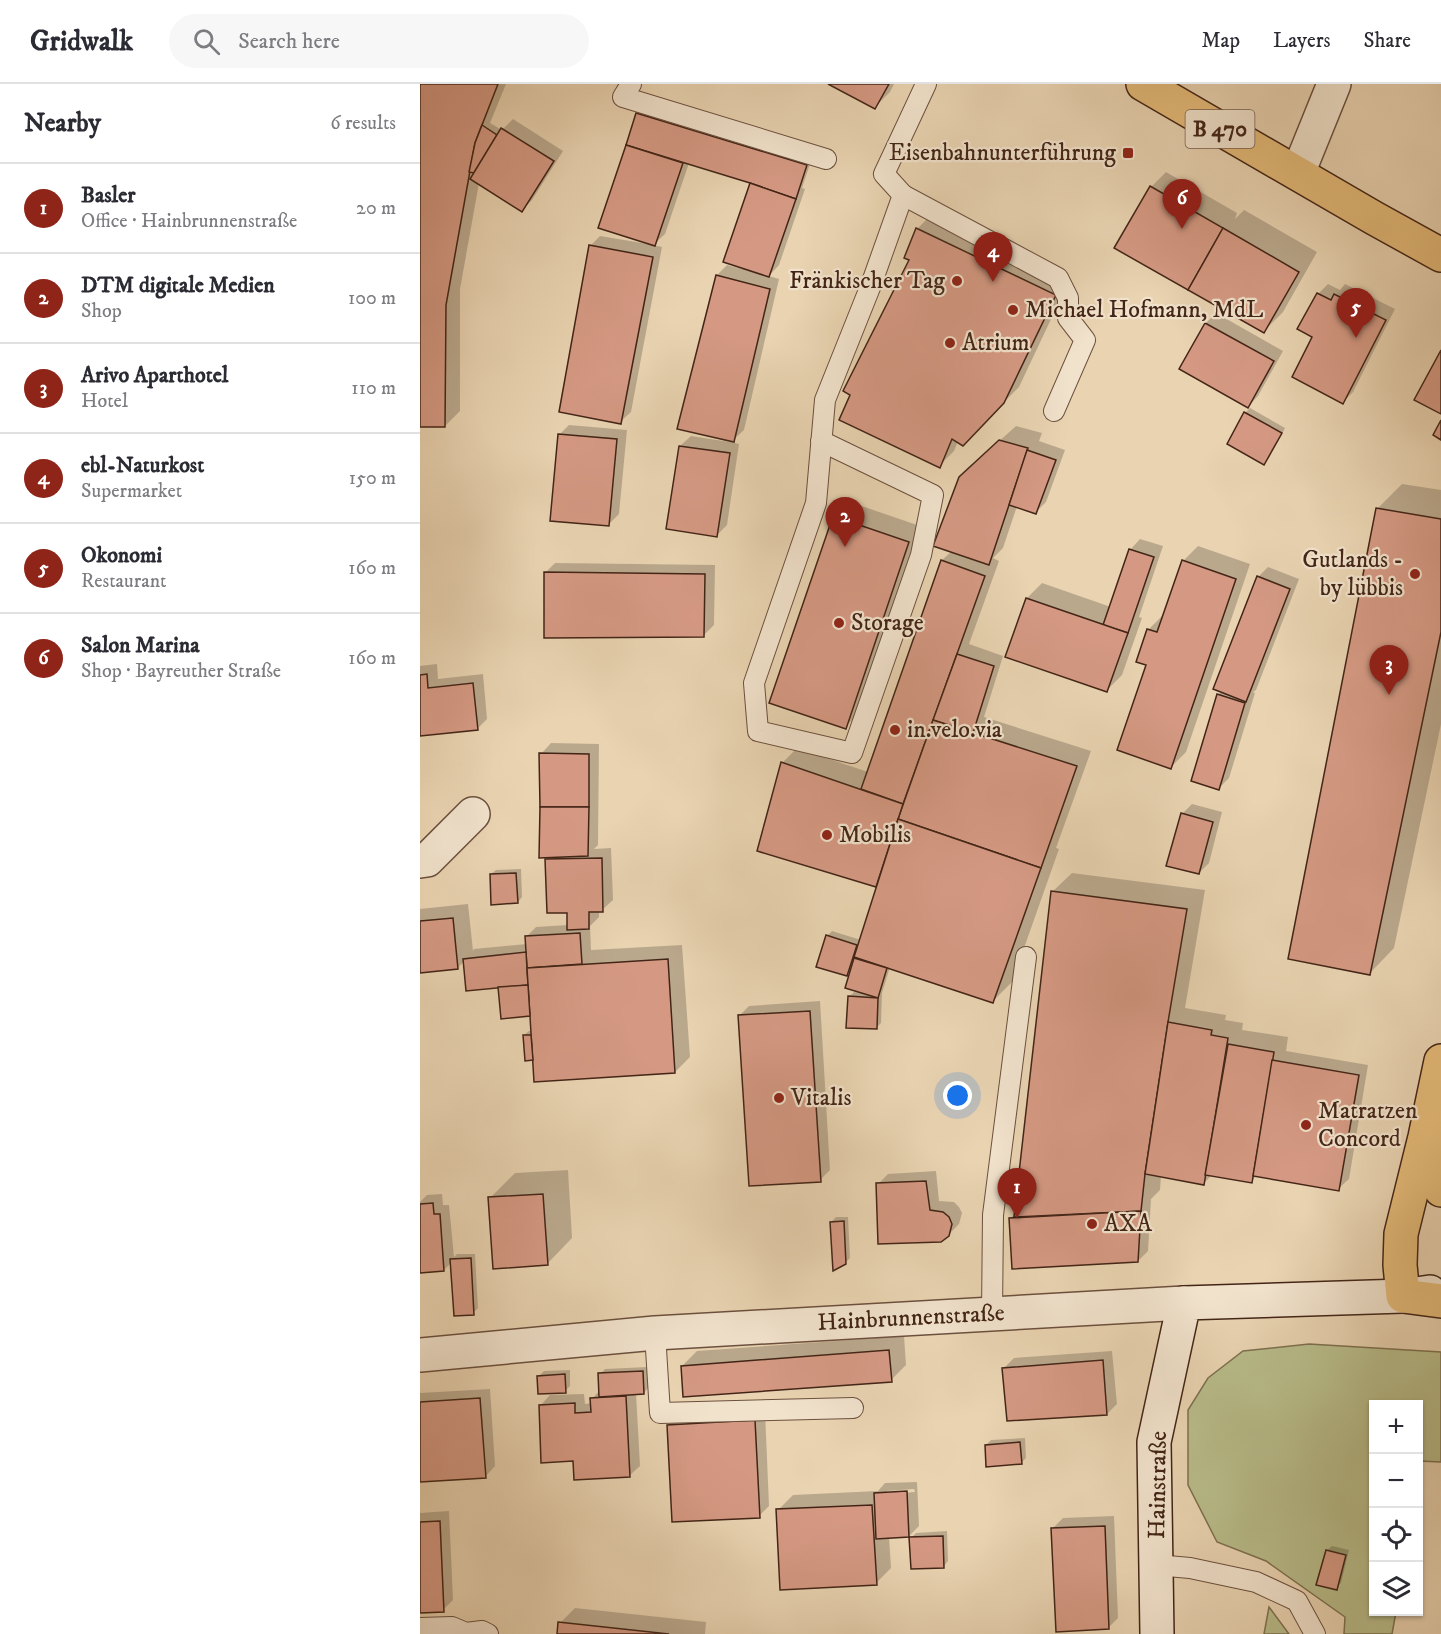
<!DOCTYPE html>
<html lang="en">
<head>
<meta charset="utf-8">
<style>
  :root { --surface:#fff; --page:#f7f7f7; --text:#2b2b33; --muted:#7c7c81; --line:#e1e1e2; --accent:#8f2418 }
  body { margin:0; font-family:"IM FELL DW Pica",serif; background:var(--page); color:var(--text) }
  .controls { position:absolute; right:18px; bottom:18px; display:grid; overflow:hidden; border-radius:0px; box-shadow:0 2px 4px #0004 }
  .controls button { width:54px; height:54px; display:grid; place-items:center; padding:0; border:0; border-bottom:2px solid var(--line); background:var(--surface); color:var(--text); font:30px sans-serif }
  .you { position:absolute; left:538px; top:1012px; width:21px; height:21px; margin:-15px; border:4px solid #fff; border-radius:50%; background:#1a73e8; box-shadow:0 0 0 9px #1a73e833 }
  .badge { display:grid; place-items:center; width:39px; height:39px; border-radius:50%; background:var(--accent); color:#fff; font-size:20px; font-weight:700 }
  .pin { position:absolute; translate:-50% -50px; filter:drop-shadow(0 2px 3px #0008) }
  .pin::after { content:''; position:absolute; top:32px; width:21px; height:18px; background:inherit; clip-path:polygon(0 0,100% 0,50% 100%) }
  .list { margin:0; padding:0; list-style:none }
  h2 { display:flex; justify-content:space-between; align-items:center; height:78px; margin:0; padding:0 24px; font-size:26px }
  h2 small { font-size:20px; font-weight:400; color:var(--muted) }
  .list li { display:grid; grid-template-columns:39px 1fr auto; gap:18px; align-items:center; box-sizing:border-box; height:90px; padding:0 24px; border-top:2px solid var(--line) }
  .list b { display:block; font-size:22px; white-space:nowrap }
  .list p { margin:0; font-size:20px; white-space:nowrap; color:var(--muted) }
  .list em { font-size:20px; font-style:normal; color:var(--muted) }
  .icon { flex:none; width:33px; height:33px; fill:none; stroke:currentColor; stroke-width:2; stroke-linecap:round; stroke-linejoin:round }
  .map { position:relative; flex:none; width:1021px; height:1550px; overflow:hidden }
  header { display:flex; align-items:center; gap:36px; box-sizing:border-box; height:84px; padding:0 30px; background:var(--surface); border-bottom:2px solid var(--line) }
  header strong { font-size:28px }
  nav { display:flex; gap:33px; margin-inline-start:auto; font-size:21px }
  .search { width:420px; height:54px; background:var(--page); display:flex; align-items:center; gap:15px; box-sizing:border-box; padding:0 21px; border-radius:33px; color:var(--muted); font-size:22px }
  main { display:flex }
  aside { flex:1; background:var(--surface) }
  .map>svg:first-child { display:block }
</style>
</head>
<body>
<header>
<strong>Gridwalk</strong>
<div class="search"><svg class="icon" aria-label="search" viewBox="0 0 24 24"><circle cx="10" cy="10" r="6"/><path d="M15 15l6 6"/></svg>Search here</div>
<nav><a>Map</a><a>Layers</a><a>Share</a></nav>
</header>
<main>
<aside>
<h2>Nearby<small>6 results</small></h2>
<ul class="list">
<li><span class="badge">1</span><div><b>Basler</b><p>Office · Hainbrunnenstraße</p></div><em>20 m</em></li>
<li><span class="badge">2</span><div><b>DTM digitale Medien</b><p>Shop</p></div><em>100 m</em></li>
<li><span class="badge">3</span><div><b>Arivo Aparthotel</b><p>Hotel</p></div><em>110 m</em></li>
<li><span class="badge">4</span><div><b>ebl-Naturkost</b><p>Supermarket</p></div><em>150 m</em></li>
<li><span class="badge">5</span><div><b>Okonomi</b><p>Restaurant</p></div><em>160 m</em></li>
<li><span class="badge">6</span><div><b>Salon Marina</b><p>Shop · Bayreuther Straße</p></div><em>160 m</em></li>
</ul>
</aside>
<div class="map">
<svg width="1021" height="1550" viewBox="0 0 1021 1550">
  <rect width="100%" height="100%" fill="#e9d3b1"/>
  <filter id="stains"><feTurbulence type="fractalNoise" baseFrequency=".00333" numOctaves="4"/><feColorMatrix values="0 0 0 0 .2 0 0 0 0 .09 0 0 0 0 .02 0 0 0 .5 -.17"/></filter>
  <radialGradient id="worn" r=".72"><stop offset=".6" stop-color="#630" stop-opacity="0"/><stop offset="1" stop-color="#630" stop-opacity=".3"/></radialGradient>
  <!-- green -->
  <g fill="#b8bc8a" stroke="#7e7050" stroke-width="1.5">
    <path d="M889,1260L1021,1268V1378L999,1377L998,1320H954V1528H976L972,1550H924L925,1533L846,1477L797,1458L768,1401V1326L788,1294L823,1267Z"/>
    <path d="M849,1523L869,1550H844Z"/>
  </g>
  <!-- shadow -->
  <g fill="#0003" fill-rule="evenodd">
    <path d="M0,0H86L70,39L82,46L93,35L143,67L112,116L102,126L59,99L40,205V327L25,342L0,341Z"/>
    <path d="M411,0H474L470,8L455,23Z"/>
    <path d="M222,25L391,77L382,104L385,105L359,181L349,192L359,195L324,346L311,358L319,360L307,441L297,451L260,362L271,352L310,358L297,191L307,181L322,185L332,98L269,79L245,150L233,161L242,163L211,328L200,338L170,162L180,152L228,160L229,158L180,143L218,29Z"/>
    <path d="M746,88L817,129L815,135L824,126L897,168L863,228L844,247L731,103Z"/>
    <path d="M512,130L650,195L599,303L542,360L538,357L534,367L519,382L491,175L497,145Z"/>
    <path d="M908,200L920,206L925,200L975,225L933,308L923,318L894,252L898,210Z"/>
    <path d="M796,229L863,267L838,312L828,323L761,285L786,239Z"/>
    <path d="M830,324L865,344L849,374L844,379L825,329Z"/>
    <path d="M149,341L207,346L199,430L189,440L139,351Z"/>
    <path d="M596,342L622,349L619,357L645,366L626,418L616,428L597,422L583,464L573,474L579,477L549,560L583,572L564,633L671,667L636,764L639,765L592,898L573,917L470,883L462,909L461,939L456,944L429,913L434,908L442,909L432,885L427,890L407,852L412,847L441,856L460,796L455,801L362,679L377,664L448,688L522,476L532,467L556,378Z"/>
    <path d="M982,400L1021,406V640L974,864L949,890L957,425Z"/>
    <path d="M430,418L503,443L440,628L425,643L415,433Z"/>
    <path d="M720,455L743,462L719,533L722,534L702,591L687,606L607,514L622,499L691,523L710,466Z"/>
    <path d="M778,462L830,480L766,668L751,683L728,580V546L743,531L763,477Z"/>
    <path d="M135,479L295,481L294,541L283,552L125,489Z"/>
    <path d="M848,483L879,495L836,606L833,608L835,609L809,694L799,704L798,611L802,607L838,493Z"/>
    <path d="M17,580L18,595L63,590L67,635L57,645L0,650V582Z"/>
    <path d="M131,659L179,660L178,761L174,765L191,764L193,816L182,826H179V833L170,842L171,866L262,861L270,973L255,988L114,973L104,951L109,947H112L111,928L79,902L44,877L38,884L0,888V825L48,820L53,867L54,865L107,860L106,853L116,843L148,841L149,827L128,828L121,670Z"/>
    <path d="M772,720L802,728L789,779L779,789L762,730Z"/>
    <path d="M101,785L102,813L98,818L71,790L76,786Z"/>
    <path d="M652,789L785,806L765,924L806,931L805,936L823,939L822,946L868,953L866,967L948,981L929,1095L918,1105L837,1091L831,1097L792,1091L784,1099L741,1091L740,1106L731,1115L728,1167L718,1177L591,1134L596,1129L632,808Z"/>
    <path d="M400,917L410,1086L400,1096L319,932L329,922Z"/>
    <path d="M148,1086L152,1154L127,1180L70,1114L95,1089Z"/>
    <path d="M516,1087L519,1117L534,1118L539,1123L542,1129L539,1140L528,1151L458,1100L468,1090Z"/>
    <path d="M22,1110L23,1121H29L34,1173L37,1170H55L58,1224L53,1229L32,1178L24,1186L0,1188V1118L7,1111Z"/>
    <path d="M416,1133H428L430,1174L425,1179L411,1138Z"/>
    <path d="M484,1252L486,1281L471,1296L262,1282L277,1267Z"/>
    <path d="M692,1267L697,1320L687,1330L584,1284L594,1274Z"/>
    <path d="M227,1283L228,1304L224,1309H216L220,1382L209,1392L155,1376L120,1322L130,1311L164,1310L165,1320L172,1319V1315L180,1306V1290L185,1285Z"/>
    <path d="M150,1286V1302L145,1307L119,1292L124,1287Z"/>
    <path d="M70,1305L75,1382L65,1393L0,1397V1309Z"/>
    <path d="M345,1327L349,1422L339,1432L249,1341L259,1331Z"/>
    <path d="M605,1354L606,1374L601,1379L566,1361L571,1356Z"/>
    <path d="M497,1398L499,1442L489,1452L469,1453L471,1484L456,1499L358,1426L373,1411L458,1407L465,1399ZM494,1405L495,1408L467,1410V1407Z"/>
    <path d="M29,1427L33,1516L23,1526L0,1527V1429Z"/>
    <path d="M694,1432L698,1534L688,1544L633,1444L643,1434Z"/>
    <path d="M527,1447L528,1477L524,1482L491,1454L496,1449Z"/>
    <path d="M912,1462L929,1466L921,1499L916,1504L907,1466Z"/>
    <path d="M155,1524L286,1538L285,1550H138L140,1539Z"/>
  </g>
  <!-- building -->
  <g fill="#d59983" stroke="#432517" stroke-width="1.5">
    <path d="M0,0H78L55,59L26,221L25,343H0Z"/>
    <path d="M408,0H469L455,25Z"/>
    <path d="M216,29L387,81L376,115L330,99L206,61Z"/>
    <path d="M62,41L77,51L54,89L49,88L55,59Z"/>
    <path d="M81,44L134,77L102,128L50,95Z"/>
    <path d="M206,61L263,79L235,162L178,144Z"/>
    <path d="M330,99L376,115L349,193L303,178Z"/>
    <path d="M730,102L803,144L768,206L694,164Z"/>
    <path d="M496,144L636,211L584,319L543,362L532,355L520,384L419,336L430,311L423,307L489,176L484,174Z"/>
    <path d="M803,144L879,188L844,249L768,206Z"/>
    <path d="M169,161L233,173L201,340L139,328Z"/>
    <path d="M296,191L350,205L314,358L257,345Z"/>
    <path d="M897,209L911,216L914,210L966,236L923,320L872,293L892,253L877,245Z"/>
    <path d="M785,239L854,277L828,324L759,285Z"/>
    <path d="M1021,266V330L994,316Z"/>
    <path d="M824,328L862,349L844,381L807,360Z"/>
    <path d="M1021,336V356L1013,351Z"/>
    <path d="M138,350L197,355L189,442L130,437Z"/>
    <path d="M579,356L608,364L569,481L513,462L539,393Z"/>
    <path d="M259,362L310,369L297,453L246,445Z"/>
    <path d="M607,366L636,376L616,430L589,421Z"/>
    <path d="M956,424L1021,435V548L950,891L868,875Z"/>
    <path d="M413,432L489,458L426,645L349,619Z"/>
    <path d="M709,465L734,473L708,549L683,541Z"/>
    <path d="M521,476L565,492L483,720L441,705Z"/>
    <path d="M762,476L816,495L751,685L697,666L726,581L716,578L727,545L737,548Z"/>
    <path d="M124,488L285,490L284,553L124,554Z"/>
    <path d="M837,492L870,505L826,618L793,605Z"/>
    <path d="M606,514L708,549L687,608L585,573Z"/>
    <path d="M537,570L574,582L553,649L513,636Z"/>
    <path d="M7,590L8,604L53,599L58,646L0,652V591Z"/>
    <path d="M797,610L825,619L799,706L771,697Z"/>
    <path d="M513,636L657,682L621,784L478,735Z"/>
    <path d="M119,669L169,670V723H120Z"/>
    <path d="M361,678L483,720L456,803L337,767Z"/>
    <path d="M120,723H169L168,772L119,774Z"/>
    <path d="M761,729L793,738L779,790L746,782Z"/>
    <path d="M478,735L621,784L573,919L434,873Z"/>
    <path d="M182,774L183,828H169V845L147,846V829H127L125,775Z"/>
    <path d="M96,789L98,819L71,821L70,790Z"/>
    <path d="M631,807L767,825L748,938L725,1090L721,1127L594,1133Z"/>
    <path d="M33,834L38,885L0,889V837Z"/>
    <path d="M160,849L162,880L107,884L105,852Z"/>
    <path d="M406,851L437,861L427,892L396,883Z"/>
    <path d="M106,868L108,901L46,907L43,875Z"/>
    <path d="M434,874L467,884L458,914L425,904Z"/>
    <path d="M248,875L255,989L114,998L107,884Z"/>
    <path d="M108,901L110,932L81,935L78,903Z"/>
    <path d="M428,912L458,914L457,945L426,944Z"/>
    <path d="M390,927L401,1098L329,1102L318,931Z"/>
    <path d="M748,938L792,946L791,951L808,954L784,1101L725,1090Z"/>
    <path d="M103,951H111L113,976L105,977Z"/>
    <path d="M808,960L854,968L832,1099L785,1091Z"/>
    <path d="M852,976L939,991L919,1107L833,1092Z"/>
    <path d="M506,1097L510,1126L523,1128L529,1133L532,1140L529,1152L521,1158L458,1160L456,1099Z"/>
    <path d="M123,1110L128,1181L73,1185L68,1113Z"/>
    <path d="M13,1119L14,1130H20L24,1187L0,1189V1120Z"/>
    <path d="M721,1127L718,1178L592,1185L589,1134Z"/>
    <path d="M424,1137L426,1180L413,1187L410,1138Z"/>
    <path d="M51,1174L54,1231L34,1232L30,1175Z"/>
    <path d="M469,1266L472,1298L263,1313L261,1282Z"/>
    <path d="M683,1276L687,1331L587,1337L582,1284Z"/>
    <path d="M223,1287L224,1310L179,1313L178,1289Z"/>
    <path d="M145,1290L146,1309L118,1310L117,1292Z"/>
    <path d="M206,1312L210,1393L154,1396L153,1377L121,1379L119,1321L155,1319V1329L171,1328L170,1314Z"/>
    <path d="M60,1314L66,1394L0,1398V1318Z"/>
    <path d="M335,1336L340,1434L252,1438L247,1341Z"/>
    <path d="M600,1358L602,1380L566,1383L565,1361Z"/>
    <path d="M487,1407L489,1453L456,1455L454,1409Z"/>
    <path d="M452,1421L457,1501L360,1506L356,1425Z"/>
    <path d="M20,1437L24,1528L0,1529V1438Z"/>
    <path d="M685,1442L689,1545L636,1548L631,1444Z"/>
    <path d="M523,1452L524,1484L491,1485L489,1453Z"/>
    <path d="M906,1466L926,1471L917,1506L896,1501Z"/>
    <path d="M138,1538L249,1550H137Z"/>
  </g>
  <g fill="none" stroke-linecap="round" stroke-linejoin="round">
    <defs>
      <g id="lane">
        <path d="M211,0L203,13L406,75"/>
        <path d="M483,111L638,194L648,214V234L665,256L634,327"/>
        <path d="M401,357L513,411L501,471L432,669L338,647L334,599L396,419L405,316L451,201L483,111L464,90L506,0"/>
        <path d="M572,1229L573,1131L606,873"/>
        <path d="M235,1249L240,1329L433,1324"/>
        <path d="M736,1481L770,1484L836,1498L877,1517L895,1550"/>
        <path d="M0,1544L32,1543L46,1549L62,1547L68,1550"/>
      </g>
      <g id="street">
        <path d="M878,89L914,0"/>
        <path d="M0,777L7,776L53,730"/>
        <path d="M0,1271L235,1249L764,1219"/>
      </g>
      <path id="secondary" d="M737,1550L734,1358L764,1219L983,1212L1010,1208"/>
      <g id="primary">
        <path d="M723,0L954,134L1021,171"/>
        <path d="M1021,977L1005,1053L981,1150L980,1181L983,1212L1021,1217"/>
        <path d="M1006,1056L1016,1095L1021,1106"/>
      </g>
    </defs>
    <!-- lane casing -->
    <use href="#lane" stroke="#6c503e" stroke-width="22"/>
    <!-- street casing -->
    <use href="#street" stroke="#6c503e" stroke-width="36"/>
    <!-- secondary casing -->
    <use href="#secondary" stroke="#432517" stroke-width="36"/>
    <!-- primary casing -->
    <use href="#primary" stroke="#432517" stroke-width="36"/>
    <!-- lane -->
    <use href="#lane" stroke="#f1e2cc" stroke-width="20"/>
    <!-- street -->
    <use href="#street" stroke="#f1e2cc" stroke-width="33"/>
    <!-- secondary -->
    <use href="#secondary" stroke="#f1e2cc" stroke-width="33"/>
    <!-- primary -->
    <use href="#primary" stroke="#e4ba78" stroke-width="33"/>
  </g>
  <!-- markers -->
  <g fill="#8f2418" stroke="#f1e2cc" stroke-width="2">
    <rect x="702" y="63" width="12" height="12" rx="3"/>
    <circle cx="537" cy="197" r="6"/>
    <circle cx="593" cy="226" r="6"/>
    <circle cx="530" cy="259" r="6"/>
    <circle cx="995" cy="490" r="6"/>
    <circle cx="419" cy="539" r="6"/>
    <circle cx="475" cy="646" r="6"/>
    <circle cx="407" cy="751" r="6"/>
    <circle cx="359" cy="1014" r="6"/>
    <circle cx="886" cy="1041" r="6"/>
    <circle cx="672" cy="1140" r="6"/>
  </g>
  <g text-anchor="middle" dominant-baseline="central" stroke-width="4.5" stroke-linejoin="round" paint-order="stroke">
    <!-- shield labels -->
    <rect fill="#f1e2cc" stroke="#775e4d" stroke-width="1.5" x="765.5" y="26" width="69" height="38" rx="4.5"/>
    <g font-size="22" font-weight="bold" fill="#432517">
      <text x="800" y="45">B 470</text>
    </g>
    <!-- poi labels -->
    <g font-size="24" fill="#432517" stroke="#f1e2cc" text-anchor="start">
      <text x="696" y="69" text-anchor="end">Eisenbahnunterführung</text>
      <text x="525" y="197" text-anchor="end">Fränkischer Tag</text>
      <text x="605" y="226">Michael Hofmann, MdL</text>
      <text x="542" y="259">Atrium</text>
      <text x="983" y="476" text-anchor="end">Gutlands -<tspan x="983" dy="28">by lübbis</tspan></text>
      <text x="431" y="539">Storage</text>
      <text x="487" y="646">in.velo.via</text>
      <text x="419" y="751">Mobilis</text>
      <text x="371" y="1014">Vitalis</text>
      <text x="898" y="1027">Matratzen<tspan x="898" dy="28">Concord</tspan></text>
      <text x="684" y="1140">AXA</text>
    </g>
    <!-- street labels -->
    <g font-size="24" fill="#432517" stroke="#f1e2cc">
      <text transform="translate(491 1234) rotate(-3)">Hainbrunnenstraße</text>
      <text transform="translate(738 1401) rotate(-89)">Hainstraße</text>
    </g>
  </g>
  <rect width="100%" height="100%" filter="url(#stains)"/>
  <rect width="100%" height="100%" fill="url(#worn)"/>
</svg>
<div class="controls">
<button>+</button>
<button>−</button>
<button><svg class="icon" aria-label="locate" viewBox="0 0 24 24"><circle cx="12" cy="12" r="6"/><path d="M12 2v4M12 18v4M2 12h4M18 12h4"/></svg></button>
<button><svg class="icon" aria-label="layers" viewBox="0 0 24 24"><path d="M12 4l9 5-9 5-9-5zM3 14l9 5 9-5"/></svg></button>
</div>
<div class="you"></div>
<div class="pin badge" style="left:597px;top:1134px">1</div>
<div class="pin badge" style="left:425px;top:463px">2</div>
<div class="pin badge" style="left:969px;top:611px">3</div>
<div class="pin badge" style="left:573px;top:198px">4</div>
<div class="pin badge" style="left:936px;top:254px">5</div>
<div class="pin badge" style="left:762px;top:145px">6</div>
</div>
</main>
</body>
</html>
